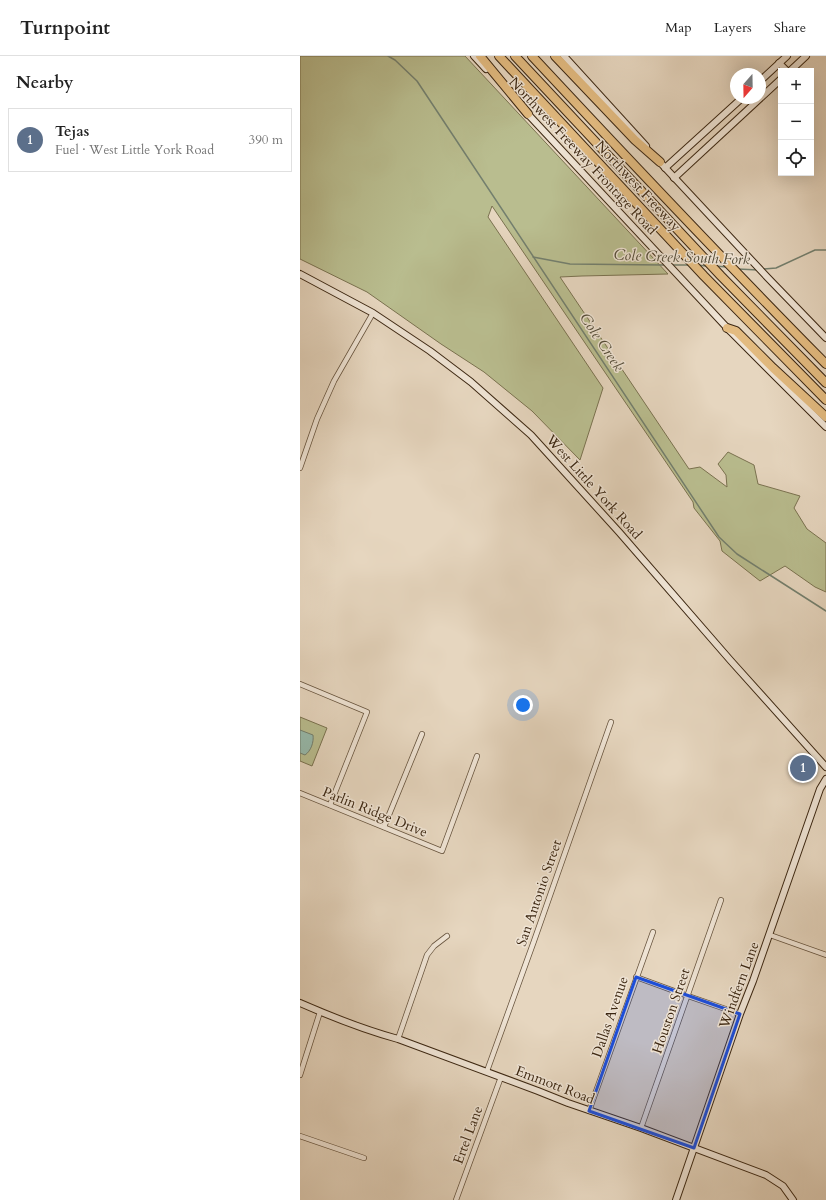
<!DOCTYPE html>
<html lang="en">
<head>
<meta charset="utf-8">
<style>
  :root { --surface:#fff; --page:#f2f2f2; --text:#222; --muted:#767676; --line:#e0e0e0; --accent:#8f2418 }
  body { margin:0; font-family:Cardo,serif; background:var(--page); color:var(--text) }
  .controls { position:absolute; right:12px; top:12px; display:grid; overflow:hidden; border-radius:0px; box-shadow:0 4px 16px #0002 }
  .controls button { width:36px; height:36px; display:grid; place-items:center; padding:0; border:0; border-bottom:1px solid var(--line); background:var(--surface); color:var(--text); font:20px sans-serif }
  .compass { position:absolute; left:430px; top:12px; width:36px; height:36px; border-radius:50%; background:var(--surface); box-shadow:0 4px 16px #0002; rotate:200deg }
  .you { position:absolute; left:223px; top:649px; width:14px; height:14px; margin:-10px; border:3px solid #fff; border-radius:50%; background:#1a73e8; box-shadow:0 0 0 6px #1a73e833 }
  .badge { display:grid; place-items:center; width:26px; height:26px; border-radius:50%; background:var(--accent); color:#fff; font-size:13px; font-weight:700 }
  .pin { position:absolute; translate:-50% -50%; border:2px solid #fff; box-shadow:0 1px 4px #0006 }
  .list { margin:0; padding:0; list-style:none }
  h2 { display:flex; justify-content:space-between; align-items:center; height:52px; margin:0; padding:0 16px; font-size:17px }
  h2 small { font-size:13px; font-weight:400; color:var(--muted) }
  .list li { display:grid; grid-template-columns:26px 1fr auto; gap:12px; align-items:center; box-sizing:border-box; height:64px; margin:0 8px 8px; padding:0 8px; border:1px solid var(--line); border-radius:0px }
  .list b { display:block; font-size:15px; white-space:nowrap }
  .list p { margin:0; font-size:13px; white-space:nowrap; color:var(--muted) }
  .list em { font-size:13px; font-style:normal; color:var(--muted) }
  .icon { flex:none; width:22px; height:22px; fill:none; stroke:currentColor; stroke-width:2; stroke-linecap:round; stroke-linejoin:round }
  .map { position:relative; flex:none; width:526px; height:1144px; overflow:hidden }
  header { display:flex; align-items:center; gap:24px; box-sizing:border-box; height:56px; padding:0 20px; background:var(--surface); border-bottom:1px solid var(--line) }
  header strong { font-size:19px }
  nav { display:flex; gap:22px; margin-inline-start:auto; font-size:14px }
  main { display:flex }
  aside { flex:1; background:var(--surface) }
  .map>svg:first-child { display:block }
</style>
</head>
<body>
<header>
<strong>Turnpoint</strong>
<nav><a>Map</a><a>Layers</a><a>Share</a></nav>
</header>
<main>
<aside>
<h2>Nearby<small></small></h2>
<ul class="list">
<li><span class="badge" style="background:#5c6f8a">1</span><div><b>Tejas</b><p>Fuel · West Little York Road</p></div><em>390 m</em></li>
</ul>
</aside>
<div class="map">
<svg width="526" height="1144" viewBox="0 0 526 1144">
  <rect width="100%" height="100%" fill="#e6d6bf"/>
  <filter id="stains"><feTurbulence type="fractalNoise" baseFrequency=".005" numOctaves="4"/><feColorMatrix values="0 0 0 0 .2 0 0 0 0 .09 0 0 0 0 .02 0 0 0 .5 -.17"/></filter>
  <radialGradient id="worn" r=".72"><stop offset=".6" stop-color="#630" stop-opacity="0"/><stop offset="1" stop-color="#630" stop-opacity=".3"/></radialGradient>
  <!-- green -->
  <g fill="#b9bd8f" stroke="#7a7250">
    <path d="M0,0H165L368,218L282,220L260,221L389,413L400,411L427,431L426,419L418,408L428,396L454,409L458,428L500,440L494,452L507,473L526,487V536L515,531L485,510L460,525L422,495L420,485L394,452L393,446L192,150L188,161L303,332L280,404L232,355L184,316L141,288L67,236L0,203Z"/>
    <path d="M0,661L27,672L12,710L0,705Z"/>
  </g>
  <!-- water -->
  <path fill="#97baac" stroke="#737f6e" d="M0,674L13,679C14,686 11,695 5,699L0,697Z"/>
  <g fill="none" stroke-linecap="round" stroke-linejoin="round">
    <!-- stream -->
    <g stroke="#737f6e" stroke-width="1.5">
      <path d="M88,0L95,4L117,25L419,481L437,498L526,555"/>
      <path d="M233,201L270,208L364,209"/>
      <path d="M372,209H390"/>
      <path d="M398,209L406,210"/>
      <path d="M416,210L426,211"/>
      <path d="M438,213L458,214"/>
      <path d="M464,213L476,212L515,194H526"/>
    </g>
    <defs>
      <g id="street">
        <path d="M0,412L17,363L34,325L73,257"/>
        <path d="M0,628L67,656L30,749"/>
        <path d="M0,737L142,795L177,700"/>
        <path d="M84,771L122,678"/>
        <path d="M470,879L526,899"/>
        <path d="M336,921L388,940L440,958"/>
        <path d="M98,983L127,899L134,890L147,880"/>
        <path d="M187,1015L234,885L311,666"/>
        <path d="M0,1019L20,956"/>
        <path d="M289,1055L353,876"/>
        <path d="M341,1072L421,844"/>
        <path d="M0,1080L64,1102"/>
        <path d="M156,1144L201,1021"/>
      </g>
      <g id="secondary">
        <path d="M174,0L186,13"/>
        <path d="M264,0L346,90"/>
        <path d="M479,7L487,15"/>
        <path d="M490,15L506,0"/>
        <path d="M460,25L487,0"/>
        <path d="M225,55L431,276L526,371"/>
        <path d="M357,103L468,222L526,282"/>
        <path d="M365,112L442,42"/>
        <path d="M374,122L481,23"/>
        <path d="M0,218L73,257L130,295L171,326L231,379L319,476L431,605L526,711"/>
        <path d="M0,947C32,961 65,974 98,983L238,1035L268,1047L341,1072L466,1119L483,1130L493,1144"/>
        <path d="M376,1144L440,958L453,925L520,733L526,723"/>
      </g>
      <g id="highway">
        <path d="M180,0L228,58"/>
        <path d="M199,0L404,220L526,344"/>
        <path d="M215,0L421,220L526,327"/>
        <path d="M232,0C329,104 426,207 526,308"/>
        <path d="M255,0L335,84L360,106"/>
        <path d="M427,272L436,275L473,312L526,361"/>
      </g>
    </defs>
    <!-- street casing -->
    <use href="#street" stroke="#66533d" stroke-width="6"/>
    <!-- secondary casing -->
    <use href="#secondary" stroke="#3c2712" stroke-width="8"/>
    <!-- highway casing -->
    <use href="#highway" stroke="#3c2712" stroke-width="10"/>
    <!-- street -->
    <use href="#street" stroke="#efe4d5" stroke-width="4.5"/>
    <!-- secondary -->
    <use href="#secondary" stroke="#efe4d5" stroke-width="6"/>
    <!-- highway -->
    <use href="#highway" stroke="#e3bb80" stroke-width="8"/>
  </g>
  <!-- marked area -->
  <path fill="#1d4ed8" fill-opacity="0.2" stroke="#1d4ed8" stroke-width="3" stroke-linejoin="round" d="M336,921L440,958L394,1092L289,1055Z"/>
  <g text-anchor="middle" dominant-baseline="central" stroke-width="3" stroke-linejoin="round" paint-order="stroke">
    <!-- street labels -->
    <g font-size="14" fill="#3c2712" stroke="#efe4d5">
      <text transform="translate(283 100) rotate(47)">Northwest Freeway Frontage Road</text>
      <text transform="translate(338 130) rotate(47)">Northwest Freeway</text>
      <text transform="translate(294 431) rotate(48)">West Little York Road</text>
      <text transform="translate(75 756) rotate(22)">Parlin Ridge Drive</text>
      <text transform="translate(239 837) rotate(-71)">San Antonio Street</text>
      <text transform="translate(439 929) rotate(-70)">Windfern Lane</text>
      <text transform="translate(371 955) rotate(-71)">Houston Street</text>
      <text transform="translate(310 961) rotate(-71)">Dallas Avenue</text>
      <text transform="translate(255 1029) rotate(21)">Emmott Road</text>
      <text transform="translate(168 1079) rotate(-70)">Ertel Lane</text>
    </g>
    <!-- water labels -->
    <g font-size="15" font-style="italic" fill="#534c38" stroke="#efe4d5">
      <text transform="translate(382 201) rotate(2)">Cole Creek South Fork</text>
      <text transform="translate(302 286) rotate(56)">Cole Creek</text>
    </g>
  </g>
  <rect width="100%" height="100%" filter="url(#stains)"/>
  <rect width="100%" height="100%" fill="url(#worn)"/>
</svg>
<div class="controls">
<button>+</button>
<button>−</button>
<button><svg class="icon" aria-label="locate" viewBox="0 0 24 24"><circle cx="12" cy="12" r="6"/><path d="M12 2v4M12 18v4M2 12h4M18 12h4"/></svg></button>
</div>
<svg class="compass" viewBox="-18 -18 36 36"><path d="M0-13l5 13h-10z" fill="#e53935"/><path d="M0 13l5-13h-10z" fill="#767676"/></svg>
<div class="you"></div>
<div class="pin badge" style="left:503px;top:712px;background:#5c6f8a">1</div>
</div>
</main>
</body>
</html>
